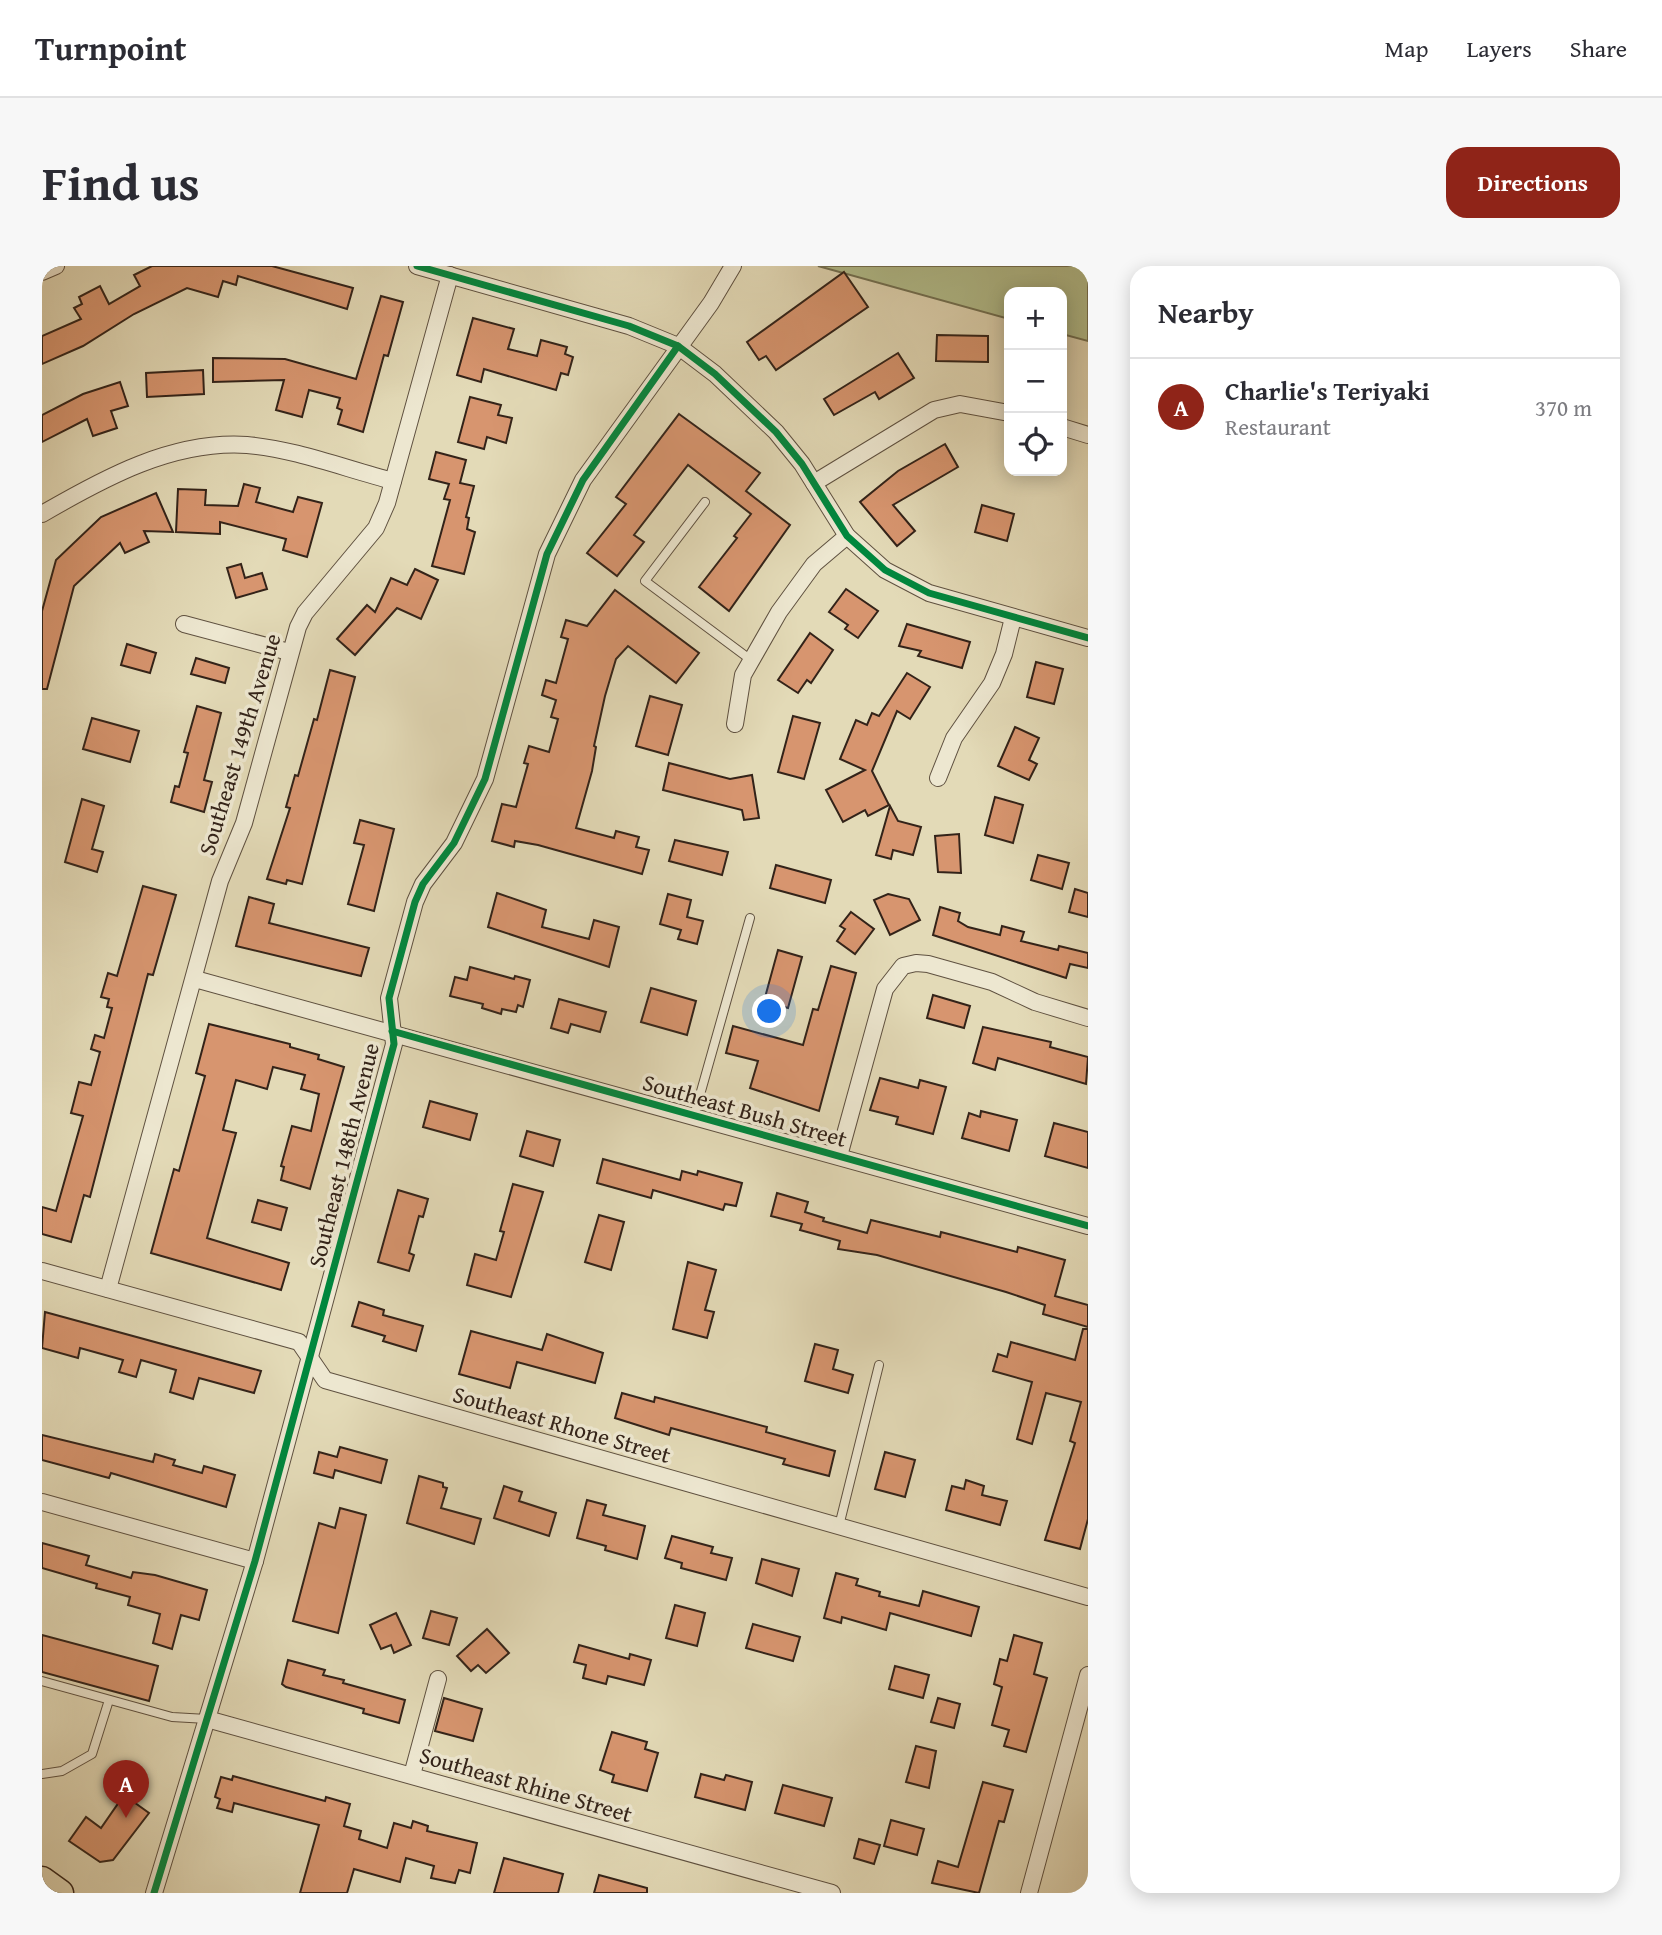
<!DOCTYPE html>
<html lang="en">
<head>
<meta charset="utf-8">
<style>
  :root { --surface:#fff; --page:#f7f7f7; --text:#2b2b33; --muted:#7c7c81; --line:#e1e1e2; --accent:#8f2418 }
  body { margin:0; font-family:"Gentium Book Plus",serif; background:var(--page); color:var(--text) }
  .controls { position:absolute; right:21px; top:21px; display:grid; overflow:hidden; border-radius:14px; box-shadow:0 4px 18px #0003 }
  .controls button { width:63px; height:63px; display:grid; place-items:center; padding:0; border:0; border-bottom:2px solid var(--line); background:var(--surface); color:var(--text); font:35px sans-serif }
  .you { position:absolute; left:728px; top:746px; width:24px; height:24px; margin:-18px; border:5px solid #fff; border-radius:50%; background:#1a73e8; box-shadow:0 0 0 10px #1a73e833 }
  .badge { display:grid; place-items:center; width:46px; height:46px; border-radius:50%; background:var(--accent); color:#fff; font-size:23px; font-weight:700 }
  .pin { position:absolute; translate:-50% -58px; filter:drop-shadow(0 2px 4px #0008) }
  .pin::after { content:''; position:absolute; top:37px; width:24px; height:21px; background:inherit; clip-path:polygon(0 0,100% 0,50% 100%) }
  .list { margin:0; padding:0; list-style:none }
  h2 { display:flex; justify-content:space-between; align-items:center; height:91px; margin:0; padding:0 28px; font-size:30px }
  h2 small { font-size:23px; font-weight:400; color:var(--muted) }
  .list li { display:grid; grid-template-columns:46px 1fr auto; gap:21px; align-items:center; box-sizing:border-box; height:98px; padding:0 28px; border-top:2px solid var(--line) }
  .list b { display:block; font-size:26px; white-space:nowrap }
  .list p { margin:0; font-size:23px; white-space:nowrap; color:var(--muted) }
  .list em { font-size:23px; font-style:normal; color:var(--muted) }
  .icon { flex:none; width:38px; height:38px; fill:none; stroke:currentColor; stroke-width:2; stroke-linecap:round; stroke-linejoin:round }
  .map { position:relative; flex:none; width:1046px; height:1627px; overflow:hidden; border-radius:21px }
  header { display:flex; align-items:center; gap:42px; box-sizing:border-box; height:98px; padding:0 35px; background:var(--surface); border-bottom:2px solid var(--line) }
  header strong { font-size:33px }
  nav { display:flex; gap:38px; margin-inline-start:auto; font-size:24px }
  .intro { display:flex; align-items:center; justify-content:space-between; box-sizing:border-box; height:168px; padding:0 42px }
  h1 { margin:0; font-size:49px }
  .button { padding:18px 32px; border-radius:21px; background:var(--accent); color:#fff; font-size:24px; font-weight:700 }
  main { display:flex; gap:42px; padding:0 42px }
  aside { flex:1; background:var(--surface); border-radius:21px; box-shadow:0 4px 18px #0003 }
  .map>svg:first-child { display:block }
</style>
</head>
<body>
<header>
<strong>Turnpoint</strong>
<nav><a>Map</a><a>Layers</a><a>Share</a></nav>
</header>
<div class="intro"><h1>Find us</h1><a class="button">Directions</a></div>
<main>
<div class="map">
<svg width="1046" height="1627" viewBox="0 0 1046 1627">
  <rect width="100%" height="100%" fill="#e3dab7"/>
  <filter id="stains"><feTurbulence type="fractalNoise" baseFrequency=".00286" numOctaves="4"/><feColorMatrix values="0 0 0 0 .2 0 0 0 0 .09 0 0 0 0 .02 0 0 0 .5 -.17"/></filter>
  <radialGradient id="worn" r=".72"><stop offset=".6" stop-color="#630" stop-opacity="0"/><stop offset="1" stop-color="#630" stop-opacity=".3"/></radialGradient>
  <!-- green -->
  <path fill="#b3c08f" stroke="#737254" stroke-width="2" d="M776,0H1046V75L1020,68V26H967V53Z"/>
  <!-- building -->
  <g fill="#d7956f" stroke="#332319" stroke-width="2">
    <path d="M110,0H230L311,22L305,43L196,10L194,19L181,15L176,31L145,22L92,48L41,80L0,98V70L39,53L32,42L40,38L37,31L58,20L67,38L98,20L92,9Z"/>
    <path d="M802,6L826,41L734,104L724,90L717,94L705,76Z"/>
    <path d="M339,30L361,36L346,90L342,89L321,166L296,158L300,144L295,142L298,132L267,124L260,151L234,144L242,114L171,116V92L243,93L314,113Z"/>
    <path d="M431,52L472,63L466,83L495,90L499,74L525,81L523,88L531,91L526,109L519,107L514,124L442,103L439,116L415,109Z"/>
    <path d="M895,69L946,70V96L894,95Z"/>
    <path d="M856,87L872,112L837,133L833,126L792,149L782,133Z"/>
    <path d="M161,104L162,128L105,131L104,107Z"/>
    <path d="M78,116L86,140L69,145L75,162L51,170L45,153L0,176V149L41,128Z"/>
    <path d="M428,131L459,139L456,149L470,152L464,177L445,171L442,183L416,176Z"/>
    <path d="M637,148L718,207L704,225L748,259L687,345L657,321L695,272L692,270L709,248L646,199L592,269L602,276L575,310L545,287L584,238L574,231Z"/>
    <path d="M903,178L916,201L851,239L873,265L855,280L818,236L856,205Z"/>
    <path d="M394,186L424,194L418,217L432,220L424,251L427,252L425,263L433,266L422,308L390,300L408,234L402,233L407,218L387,213Z"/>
    <path d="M202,218L218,222L214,236L251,246L256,231L280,237L265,291L241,284L244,273L178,256V268L134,266L136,223L164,224L163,239L196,240Z"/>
    <path d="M114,227L131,266L102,265L107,276L83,287L78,277L32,320L5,423H0V345L14,294L59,251Z"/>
    <path d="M940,239L972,248L965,275L933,266Z"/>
    <path d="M199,298L203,312L220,307L225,323L194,332L185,302Z"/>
    <path d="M373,303L396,314L379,353L355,342L313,389L295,373L325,339L333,346L349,312L365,319Z"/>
    <path d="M804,323L836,345L816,372L803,363L806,359L787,346Z"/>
    <path d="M573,324L657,387L634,417L586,380L574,393L563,430L552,480L554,481L550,505L534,562L572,572L574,565L597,571L594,581L607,584L600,608L496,579L473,575L472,581L450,575L460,538L474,541L486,498L482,497L487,480L507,486L516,453L509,451L514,434L500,429L504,414L514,417L526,373L519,371L524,354L545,360Z"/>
    <path d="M865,358L928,376L920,402L876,390L879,385L857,380Z"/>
    <path d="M768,367L791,384L769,417L765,414L756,427L736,414Z"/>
    <path d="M85,378L114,387L108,407L79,399Z"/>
    <path d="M154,392L187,402L183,417L149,408Z"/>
    <path d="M994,396L1021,403L1012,438L985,431Z"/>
    <path d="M288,404L313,411L260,618L245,614L244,618L225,613L248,542L244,541L253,509L256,510L272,453L275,454Z"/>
    <path d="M865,407L888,421L868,453L855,445L830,505L847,539L826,550L823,544L801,556L784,524L823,504L798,493L814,454L825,459L830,447L837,450Z"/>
    <path d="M608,430L640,439L626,489L594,480Z"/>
    <path d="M155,440L179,447L162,514L170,516L162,546L129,536L133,520L137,521L146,487L142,486Z"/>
    <path d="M751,450L778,457L762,513L736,506Z"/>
    <path d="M50,452L97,465L88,496L41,483Z"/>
    <path d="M973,461L997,472L987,494L995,498L987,514L956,500Z"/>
    <path d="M627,497L688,513L710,509L717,552L702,554L700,544L621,524Z"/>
    <path d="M953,531L981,539L971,577L943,569Z"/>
    <path d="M40,533L62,540L50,583L61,586L55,606L23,596Z"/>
    <path d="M848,540L856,555L879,561L871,589L851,584L849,593L834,589Z"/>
    <path d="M318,554L352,563L332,645L306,638L322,579L312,577Z"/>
    <path d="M917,568L919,607L896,606L893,570Z"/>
    <path d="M633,574L686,586L680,609L627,595Z"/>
    <path d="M996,589L1027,597L1020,623L989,614Z"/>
    <path d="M734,599L789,614L783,637L728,622Z"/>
    <path d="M101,620L134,629L111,709L106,708L48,931L42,929L29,976L0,968V941L14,945L41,850L29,847L37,816L49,819L58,786L49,783L53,769L62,772L70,742L65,741L67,733L59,731L66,707L75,710Z"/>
    <path d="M1033,623L1046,627V651L1027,646Z"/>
    <path d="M455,627L504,644L500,661L547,673L552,654L577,661L567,701L446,661Z"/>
    <path d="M626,628L649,634L645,651L661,655L655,678L636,673L639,664L618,658Z"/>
    <path d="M846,628L867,633L878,654L848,669L832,634Z"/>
    <path d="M207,631L232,638L227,657L327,682L319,710L194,680Z"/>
    <path d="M898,641L918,647L916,655L926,661L958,669L960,660L982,666L979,675L1016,684L1017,680L1046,687V702L1028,698L1024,712L891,669Z"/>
    <path d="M809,646L832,663L813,688L795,675L803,663L798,660Z"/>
    <path d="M736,684L760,691L746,742L722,735Z"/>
    <path d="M789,700L814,707L777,845L708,822L716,795L684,787L691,760L761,779L771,743L776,744Z"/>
    <path d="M428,701L472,713L473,710L488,714L481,741L476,739L474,746L460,743L459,748L440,742L441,738L408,730L413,711L425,714Z"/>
    <path d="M609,722L654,735L645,769L599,756Z"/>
    <path d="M891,729L928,740L922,762L885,752Z"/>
    <path d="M517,733L564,746L558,766L529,758L526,767L509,762Z"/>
    <path d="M167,758L248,778V781L277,789L276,793L302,801L268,923L239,914L242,901L239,900L250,860L269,865L277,828L259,823L263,809L231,801L225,823L194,814L181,864L194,867L165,972L247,997L239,1024L109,987L132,903L137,905L163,810L154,807Z"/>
    <path d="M941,761L1009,776L1008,781L1046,791L1044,818L956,792L953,804L931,797Z"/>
    <path d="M838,812L876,822L878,814L904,821L891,868L854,858L856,851L828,844Z"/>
    <path d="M388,835L435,848L428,874L381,861Z"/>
    <path d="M939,845L975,854L967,885L920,872L927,847L938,851Z"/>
    <path d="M1012,857L1046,866V902L1003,890Z"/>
    <path d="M485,865L518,874L511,900L478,890Z"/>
    <path d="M561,893L638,914L640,905L655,909L656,905L700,917L694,940L683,938L681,944L611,924L609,932L555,917Z"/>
    <path d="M471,918L501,926L469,1031L425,1019L433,988L454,994L462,966L458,965Z"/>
    <path d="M356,924L386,933L381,951L377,950L367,987L372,989L367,1005L336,996Z"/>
    <path d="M735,927L766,936L763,946L782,952L781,955L825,967L829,954L898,971L899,966L975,986L976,981L1023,994L1013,1030L1046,1039V1061L1001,1048L1003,1039L964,1026L835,989L796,983L798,975L758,964L760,958L729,950Z"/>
    <path d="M216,934L245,942L239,964L210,956Z"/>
    <path d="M557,949L582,956L569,1004L543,996Z"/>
    <path d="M646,996L674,1004L663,1044L672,1046L665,1072L631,1063Z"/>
    <path d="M317,1036L342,1044L341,1049L381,1060L374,1085L341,1075L343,1070L310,1060Z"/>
    <path d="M3,1046L219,1105L212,1127L157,1112L151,1133L128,1126L134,1104L99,1094L94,1111L77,1106L81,1094L38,1082L36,1092L0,1082Z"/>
    <path d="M1041,1063H1046V1253L1038,1283L1003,1274L1033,1177L1028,1175L1039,1136L1004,1127L990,1178L975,1173L990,1116L951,1105L956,1088L965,1091L969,1076L1033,1094Z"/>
    <path d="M429,1065L500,1084L505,1068L561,1087L553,1117L475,1096L468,1122L417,1108Z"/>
    <path d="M773,1078L796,1084L791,1103L811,1109L806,1127L763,1115Z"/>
    <path d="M580,1127L612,1136L613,1131L725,1161L724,1166L793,1185L787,1210L741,1198L743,1193L629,1162L627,1169L573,1152Z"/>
    <path d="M0,1169L111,1196L113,1188L133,1194L131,1199L160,1207L162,1200L193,1209L184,1241L69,1207L67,1212L0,1194Z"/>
    <path d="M298,1181L345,1194L339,1217L293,1204L291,1212L272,1207L277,1186L295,1191Z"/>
    <path d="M843,1186L873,1194L863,1231L833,1223Z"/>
    <path d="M377,1210L401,1217V1221L405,1222L399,1242L439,1253L432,1278L365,1257Z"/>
    <path d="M924,1214L942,1220L940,1229L965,1235L958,1259L904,1244L910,1220L922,1223Z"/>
    <path d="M462,1220L480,1226L477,1235L514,1247L507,1270L452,1252Z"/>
    <path d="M545,1234L564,1239L561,1249L603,1260L595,1293L563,1284L564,1280L535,1272Z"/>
    <path d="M298,1242L324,1249L296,1367L251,1355L277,1257L293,1262Z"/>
    <path d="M630,1270L671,1281L669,1287L690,1292L684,1314L639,1302L640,1297L623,1292Z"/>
    <path d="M0,1277L47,1290L44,1299L89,1312L91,1306L113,1309L165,1324L157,1354L139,1349L130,1383L111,1377L118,1348L86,1339L88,1331L54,1322L55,1318L0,1302Z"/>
    <path d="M720,1293L757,1303L750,1330L714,1317Z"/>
    <path d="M794,1307L816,1313L814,1319L838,1326L837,1330L877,1340L881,1325L937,1341L929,1370L848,1347L844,1364L800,1351L799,1357L782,1352Z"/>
    <path d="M633,1339L663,1347L655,1380L624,1372Z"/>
    <path d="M389,1345L415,1352L407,1379L381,1372Z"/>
    <path d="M354,1347L369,1379L352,1387L349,1379L339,1383L328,1359Z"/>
    <path d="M711,1358L758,1371L751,1395L704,1382Z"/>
    <path d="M445,1363L467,1387L444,1407L436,1399L429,1405L415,1390Z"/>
    <path d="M0,1369L116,1400L107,1435L0,1406Z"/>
    <path d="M972,1369L1000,1377L992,1408L1005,1412L984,1486L962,1480L967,1464L950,1459L960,1421L952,1418L958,1393L965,1395Z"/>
    <path d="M537,1379L587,1393L588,1388L609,1394L602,1419L566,1410L564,1418L541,1412L544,1399L532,1396Z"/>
    <path d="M246,1394L283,1404L281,1409L302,1414L301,1417L363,1434L357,1457L321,1447L322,1443L244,1421L240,1418Z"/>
    <path d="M853,1400L887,1409L881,1432L847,1423Z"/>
    <path d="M402,1432L440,1443L431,1475L393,1465Z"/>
    <path d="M896,1432L918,1438L912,1462L889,1456Z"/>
    <path d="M570,1466L605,1476L603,1483L616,1487L605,1525L570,1516L572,1509L558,1504Z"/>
    <path d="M874,1480L894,1485L887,1522L864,1516Z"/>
    <path d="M659,1508L682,1514L684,1509L710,1516L703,1544L653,1531Z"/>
    <path d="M191,1510L283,1535L284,1531L308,1538L302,1560L319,1565L317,1573L345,1582L352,1557L369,1562L371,1555L386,1560L385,1565L435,1577L428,1607L417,1604L413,1617L389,1612L392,1600L364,1592L358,1616L312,1603L305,1627H258L277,1559L192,1537L190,1546L175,1542L178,1533L173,1531L179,1511L190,1514Z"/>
    <path d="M941,1516L971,1524L962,1556L957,1555L937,1627L890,1617L896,1595L916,1601Z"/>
    <path d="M741,1519L790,1532L782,1560L733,1547Z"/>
    <path d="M82,1529L107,1547L71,1594L58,1596L27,1575L44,1551L59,1562Z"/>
    <path d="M849,1554L882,1563L875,1589L842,1580Z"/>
    <path d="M817,1573L838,1579L832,1598L812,1592Z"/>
    <path d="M462,1592L521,1608L516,1627H452Z"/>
    <path d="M557,1609L605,1622V1627H552Z"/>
  </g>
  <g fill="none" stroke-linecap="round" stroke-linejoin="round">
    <defs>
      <g id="lane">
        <path d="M663,236L603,315L709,394"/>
        <path d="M652,850L708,652"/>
        <path d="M797,1260L837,1099"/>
        <path d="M0,1415L130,1451L165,1453"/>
        <path d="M0,1508L20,1505L50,1488L67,1434"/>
      </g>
      <g id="street">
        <path d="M375,0L587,60L636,80L673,108L734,166L760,198L805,270L843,304L887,327L1046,372"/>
        <path d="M0,6L14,0"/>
        <path d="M1020,161L1046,169"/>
        <path d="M772,217L892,144L918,138L967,147"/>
        <path d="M0,248C62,212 131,174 205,179C253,183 304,203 351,215"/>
        <path d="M142,358L247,386"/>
        <path d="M693,458L701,409L737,346L772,298L805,270"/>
        <path d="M896,512L912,472L950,417L962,388L971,352"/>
        <path d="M153,713L1046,960"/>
        <path d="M797,890L843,723L861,700L874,697L886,698L950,716L993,736L1046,752"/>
        <path d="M0,1005L257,1076L283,1114L1046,1331"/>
        <path d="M66,1023L178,615L202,557L256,361L263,347L334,262L345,237L408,9"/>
        <path d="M0,1236L213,1295"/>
        <path d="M165,1453L790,1627"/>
        <path d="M370,1509L396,1413"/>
        <path d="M112,1627L213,1295L352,778L347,732L373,636L381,618L412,577L443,513L505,288L541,214L669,37L691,0"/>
        <path d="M987,1627L1046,1409"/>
      </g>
      <path id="primary" d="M0,1614L18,1627"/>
    </defs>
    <!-- lane casing -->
    <use href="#lane" stroke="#5f5140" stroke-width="10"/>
    <!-- street casing -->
    <use href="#street" stroke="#5f5140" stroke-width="18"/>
    <!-- primary casing -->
    <use href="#primary" stroke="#332319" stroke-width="29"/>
    <!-- lane -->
    <use href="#lane" stroke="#ede7d0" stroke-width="8"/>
    <!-- street -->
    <use href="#street" stroke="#ede7d0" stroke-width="16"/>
    <!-- primary -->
    <use href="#primary" stroke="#e3dab7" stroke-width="26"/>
    <defs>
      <g id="cycleway">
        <path d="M375,0L587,60L636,80L673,108L734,166L760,198L805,270L843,304L887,327L1046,372"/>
        <path d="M350,765L1046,960"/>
        <path d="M112,1627L213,1295L352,778L347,732L373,636L381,618L412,577L443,513L505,288L541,214L636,80"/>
      </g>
    </defs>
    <!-- cycleway casing -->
    <use href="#cycleway" stroke="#ede7d0" stroke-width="11"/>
    <!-- cycleway -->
    <use href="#cycleway" stroke="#00873e" stroke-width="7"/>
  </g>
  <g text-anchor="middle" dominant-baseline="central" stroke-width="7" stroke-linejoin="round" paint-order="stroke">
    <!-- street labels -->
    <g font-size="23" fill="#332319" stroke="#ede7d0">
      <text transform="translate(197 478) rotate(-73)">Southeast 149th Avenue</text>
      <text transform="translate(703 844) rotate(16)">Southeast Bush Street</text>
      <text transform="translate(301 889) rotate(-76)">Southeast 148th Avenue</text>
      <text transform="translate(520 1158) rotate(16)">Southeast Rhone Street</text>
      <text transform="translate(484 1518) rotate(16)">Southeast Rhine Street</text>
    </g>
  </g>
  <rect width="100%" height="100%" filter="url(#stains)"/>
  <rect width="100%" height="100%" fill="url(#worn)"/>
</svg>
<div class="controls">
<button>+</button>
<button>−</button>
<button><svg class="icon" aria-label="locate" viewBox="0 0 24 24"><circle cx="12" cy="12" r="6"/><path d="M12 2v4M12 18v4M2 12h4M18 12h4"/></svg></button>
</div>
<div class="you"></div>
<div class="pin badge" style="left:84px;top:1552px">A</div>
</div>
<aside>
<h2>Nearby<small></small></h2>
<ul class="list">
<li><span class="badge">A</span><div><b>Charlie's Teriyaki</b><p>Restaurant</p></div><em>370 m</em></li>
</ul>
</aside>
</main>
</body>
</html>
